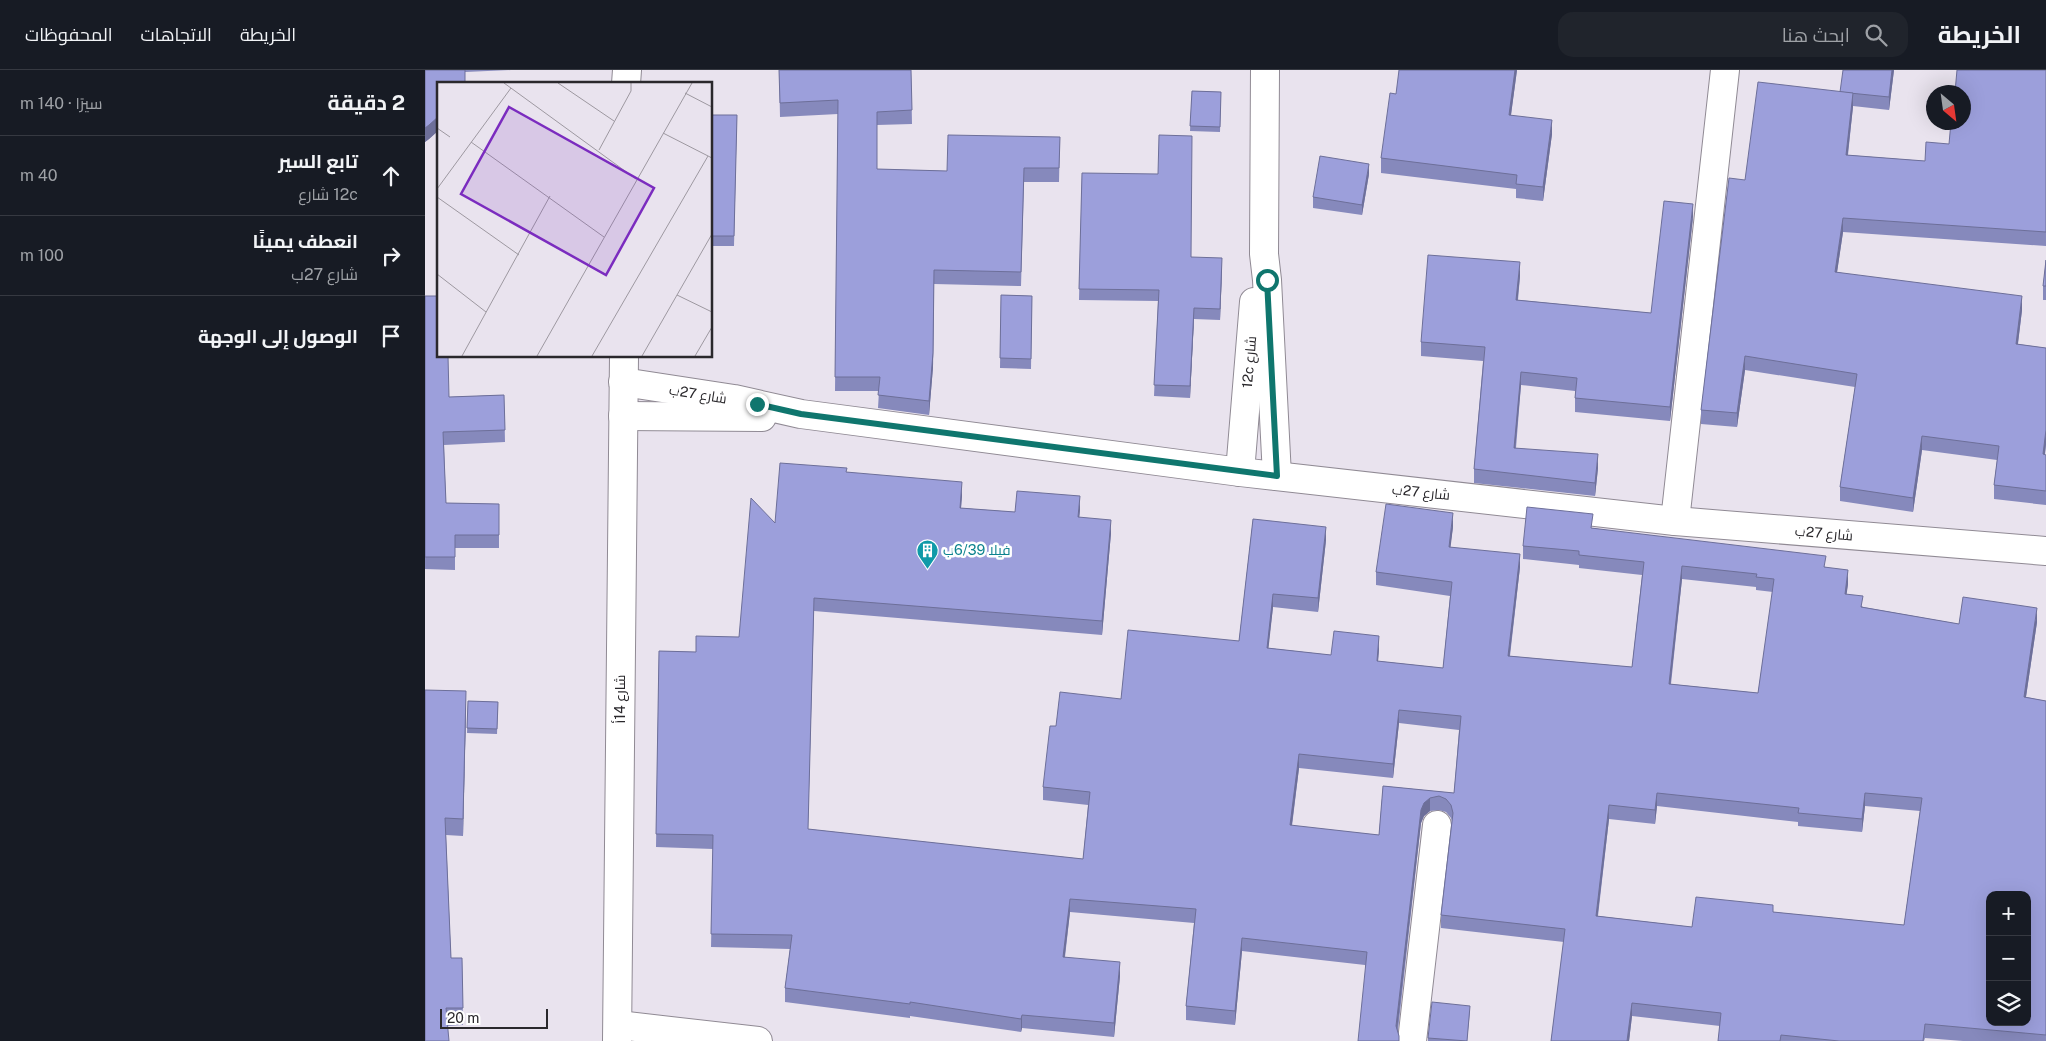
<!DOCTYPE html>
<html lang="ar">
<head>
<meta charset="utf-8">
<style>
  :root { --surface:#171b24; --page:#20242c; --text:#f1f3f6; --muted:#9ea1a6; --line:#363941 }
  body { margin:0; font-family:"Public Sans",Cairo,sans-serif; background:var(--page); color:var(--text); direction:rtl }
  .controls { position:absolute; right:15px; bottom:15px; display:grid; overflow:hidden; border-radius:10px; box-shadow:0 5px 20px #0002 }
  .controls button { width:45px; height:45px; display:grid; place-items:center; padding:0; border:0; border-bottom:1px solid var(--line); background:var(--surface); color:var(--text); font:25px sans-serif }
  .compass { position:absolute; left:1501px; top:15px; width:45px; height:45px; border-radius:50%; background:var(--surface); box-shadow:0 5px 20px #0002; rotate:151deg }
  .scale { position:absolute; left:15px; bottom:12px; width:108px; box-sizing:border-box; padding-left:5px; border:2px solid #2a282c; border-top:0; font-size:14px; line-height:18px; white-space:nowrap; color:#2a282c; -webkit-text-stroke:4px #fff; paint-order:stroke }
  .stop { position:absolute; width:15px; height:15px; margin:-11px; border:4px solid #0f766e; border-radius:50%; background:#fff }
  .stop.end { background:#0f766e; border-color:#fff; box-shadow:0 1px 5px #0008 }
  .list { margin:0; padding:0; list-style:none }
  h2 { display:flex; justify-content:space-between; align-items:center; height:65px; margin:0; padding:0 20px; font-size:21px }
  h2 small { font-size:16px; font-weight:400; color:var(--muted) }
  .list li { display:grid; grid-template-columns:32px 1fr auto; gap:15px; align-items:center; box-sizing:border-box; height:80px; padding:0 20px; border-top:1px solid var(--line) }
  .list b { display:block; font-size:19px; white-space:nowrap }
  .list p { margin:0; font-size:16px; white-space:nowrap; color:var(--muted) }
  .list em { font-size:16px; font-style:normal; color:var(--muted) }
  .icon { flex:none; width:28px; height:28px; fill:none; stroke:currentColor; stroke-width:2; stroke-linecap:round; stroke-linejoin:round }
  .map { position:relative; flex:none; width:1621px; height:971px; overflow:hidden; direction:ltr }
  header { display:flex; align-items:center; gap:30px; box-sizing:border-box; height:70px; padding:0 25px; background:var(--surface); border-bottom:1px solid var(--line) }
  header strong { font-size:24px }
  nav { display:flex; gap:28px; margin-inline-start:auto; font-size:18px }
  .search { width:350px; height:45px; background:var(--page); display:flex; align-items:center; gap:12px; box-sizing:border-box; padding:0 18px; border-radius:15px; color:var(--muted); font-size:19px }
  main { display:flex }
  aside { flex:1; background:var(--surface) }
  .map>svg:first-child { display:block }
</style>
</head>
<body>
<header>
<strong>الخريطة</strong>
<div class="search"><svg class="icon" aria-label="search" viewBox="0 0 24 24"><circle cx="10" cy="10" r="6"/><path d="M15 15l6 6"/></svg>ابحث هنا</div>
<nav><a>الخريطة</a><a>الاتجاهات</a><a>المحفوظات</a></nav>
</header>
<main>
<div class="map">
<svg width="1621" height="971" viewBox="0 0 1621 971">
  <rect width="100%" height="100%" fill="#e9e3ee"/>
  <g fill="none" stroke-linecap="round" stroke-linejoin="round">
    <defs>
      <g id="minor">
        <path d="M840,0L839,184L842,210L852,406"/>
        <path d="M201,14L202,0"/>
        <path d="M198,312L309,329L376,344L815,402L1250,451L1621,481"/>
        <path d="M198,346L337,347"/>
        <path d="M815,402L829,232"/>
        <path d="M1250,451L1300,0"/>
        <path d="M193,955L333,971"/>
        <path d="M192,971L199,286"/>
        <path d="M987,971L1012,755"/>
      </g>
    </defs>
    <!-- minor casing -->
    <use href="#minor" stroke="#908a94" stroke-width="30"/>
    <!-- minor -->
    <use href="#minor" stroke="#fff" stroke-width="28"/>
  </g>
  <!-- wall -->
  <g fill="#8689bc" fill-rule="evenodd">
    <path d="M0,0H86L40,2L14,14V60L4,69L0,72Z"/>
    <path d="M354,0H486L487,54L452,55V99L522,101L635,67L634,112H599L596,216L509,214L508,297L504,345L453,338L454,321H410L413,44L355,47Z"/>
    <path d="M1092,0L1086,45L1127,64L1118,131L1091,128V119L956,103V88L971,24Z"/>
    <path d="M1469,0L1464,40L1428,36L1423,85L1500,91L1524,74L1621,0V176L1418,162L1412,202L1597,240L1593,274L1621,278V374L1620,385H1621V435L1569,429V415L1572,390L1497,380L1488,442L1415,431V417L1430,317L1320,300L1312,357L1276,354V340L1320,110L1415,22Z"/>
    <path d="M767,21L796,22L795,62L765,61Z"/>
    <path d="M286,45H312L309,176H286Z"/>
    <path d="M657,103L766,187L797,200L795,250L769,249L765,328L729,326L733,231L654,230Z"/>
    <path d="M944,104L937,145L888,138V127Z"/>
    <path d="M1268,147L1245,351L1150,342V321L1096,315L1091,378L1173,398L1170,426L1049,413V399L1058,291L996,286V272L1095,206L1093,230L1226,243Z"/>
    <path d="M1621,190V230H1618V216Z"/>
    <path d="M576,225L607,226L606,299L575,298Z"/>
    <path d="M0,226L24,327L79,325L80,372L19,375L21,433L74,434V478H30V500L0,499Z"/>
    <path d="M422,402L537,425L536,438L590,442L655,440L654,447L686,463L677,565L389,541L383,759L658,789L663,735L618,730V717L631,656L696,629L814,571L828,449L901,470L893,542L848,537L843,578L906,585L954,579L953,591L1018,598L1025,526L951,515V502L1028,457L1025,477L1095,497L1085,586L1207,597L1217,505L1154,498V495L1098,489V476L1168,458L1401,497L1423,514L1421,524L1438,537L1534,554L1612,552L1601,627L1621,631V971H1538L1500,968L1499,971H1293L1295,956L1207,946L1204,971H1126L1139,872L1016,858V845L1027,751L1026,748L1021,742L1014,740L1005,741L999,746L996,753L973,960L974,971L940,895L817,881L810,955L761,950V936L769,853L645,842L640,887L695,906L689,967L597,958L596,962L485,946V948L360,932V918L365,879L286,877L288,779L231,777L234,581L271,582L314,567L350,453ZM1257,509L1331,517V520L1348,522L1333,623L1246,614ZM974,653L1034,660L1029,723L958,716L954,765L867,756L874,698L968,708ZM1232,736L1373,752V756L1437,762L1440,736L1495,741L1479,855L1348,842L1267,857L1173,846L1184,749L1230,754Z"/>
    <path d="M0,620L41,638L38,766L21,765L26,888H37L38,955L22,956L0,971Z"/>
    <path d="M43,631L73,632L72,664L42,663Z"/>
    <path d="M1045,941L1042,971H1003V968Z"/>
  </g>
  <!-- shaded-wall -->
  <g fill="#6d6f99">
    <path d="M1090,0H1092L1084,59V45Z"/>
    <path d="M1467,0H1469L1464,40V27Z"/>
    <path d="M1428,23V37L1421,99V85Z"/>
    <path d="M14,46V60L4,69L0,72V58Z"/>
    <path d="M1127,50V64L1118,131V117Z"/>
    <path d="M944,94V104L937,145V135Z"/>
    <path d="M1268,134V147L1245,351V337Z"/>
    <path d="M1418,148V162L1410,216V202Z"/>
    <path d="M797,188V200L795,250V239Z"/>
    <path d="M1095,192V206L1091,244V230Z"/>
    <path d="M509,200L508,297L504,345V331Z"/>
    <path d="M1597,226V240L1591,288V274Z"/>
    <path d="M769,238V249L765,328V316Z"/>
    <path d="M1320,286V300L1312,357V343Z"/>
    <path d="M1096,302V315L1089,391V378Z"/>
    <path d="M1621,360V374L1618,398V384Z"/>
    <path d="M1497,366V380L1488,442V428Z"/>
    <path d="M1173,384V398L1170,426V413Z"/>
    <path d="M537,412V425L535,451V438Z"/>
    <path d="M655,426V440L653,460V447Z"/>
    <path d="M1028,443V457L1024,490V477Z"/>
    <path d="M686,450V463L677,565V551Z"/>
    <path d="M901,457V470L893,542V528Z"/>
    <path d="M1095,484V497L1083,599V586Z"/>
    <path d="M1257,496V509L1244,627V614Z"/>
    <path d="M1423,500V514L1420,537V524Z"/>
    <path d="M848,524V537L842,592V578Z"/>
    <path d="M1612,538V552L1599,640V627Z"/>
    <path d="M954,566V579L952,604V591Z"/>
    <path d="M41,621V638L38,766V749Z"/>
    <path d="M974,640V653L968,708V694Z"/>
    <path d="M874,684V698L865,769V755Z"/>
    <path d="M1232,723V736L1230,754V740Z"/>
    <path d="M1440,723V736L1437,762V749Z"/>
    <path d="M1005,728V741L999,746L996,753L971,969V956L996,740L999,733Z"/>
    <path d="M1184,735V749L1171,859V846Z"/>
    <path d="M645,829V842L638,900V887Z"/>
    <path d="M817,868V881L810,955V941Z"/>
    <path d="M695,892V906L689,967V953Z"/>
    <path d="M1207,933V946L1204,971H1202Z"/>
    <path d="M597,945V958L596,962V949Z"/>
  </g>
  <!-- building -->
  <g fill="#9c9fdb" stroke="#6d6f99" fill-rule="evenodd">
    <path d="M0,0H40V14H14V46L4,55L0,58Z"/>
    <path d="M354,0H486L487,40L452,42V99L522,101L523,65L635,67L634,98H599L596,202L509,200L508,283L504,331L453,325L455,307H410L413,30L355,33Z"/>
    <path d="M974,0H1090L1084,45L1127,50L1118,117L1091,114L1092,105L956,88L965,23L971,24Z"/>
    <path d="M1418,0H1467L1464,27L1415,22Z"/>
    <path d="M1532,0H1621V162L1418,148L1410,202L1597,226L1591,274L1621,278V360L1618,384L1621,385V421L1569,415L1574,376L1497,366L1488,428L1415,417L1432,304L1320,286L1312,343L1276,340L1304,108L1320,110L1333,12L1428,23L1421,85L1500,91L1501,72L1524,74L1526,52H1538V22H1530Z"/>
    <path d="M767,21L796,22L795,57L765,56Z"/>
    <path d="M286,45H312L309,166H286Z"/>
    <path d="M734,65L767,66L766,187L797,188L795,239L769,238L765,316L729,315L734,220L654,219L657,103L733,104Z"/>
    <path d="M895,86L944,94L937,135L888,127Z"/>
    <path d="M1239,131L1268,134L1245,337L1150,328L1152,308L1096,302L1089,378L1173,384L1170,413L1049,399L1060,277L996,272L1003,185L1095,192L1091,230L1226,243Z"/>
    <path d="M1621,190V216H1618Z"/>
    <path d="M576,225L607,226L606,289L575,288Z"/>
    <path d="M0,226H14V286H23L24,327L79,325L80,360L18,362L21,433L74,434V465H30V487H0Z"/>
    <path d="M355,393L422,398L421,402L537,412L535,438L590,442L592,421L655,426L653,447L686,450L677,551L389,528L383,759L658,789L665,722L618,717L625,656H631L635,622L696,629L703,560L814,571L828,449L901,457L893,528L848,524L842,578L906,585L909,561L954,566L952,591L1018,598L1027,512L951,502L961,434L1028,443L1024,477L1095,484L1083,586L1207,597L1219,492L1154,485V481L1098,476L1102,437L1168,444L1166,458L1401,486L1399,497L1423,500L1420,524L1438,526L1436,537L1534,554L1538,527L1612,538L1599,627L1621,631V965L1500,954L1498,971H1414L1356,965L1355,971H1293L1296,943L1207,933L1202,971H1126L1140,859L1016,845L1028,743L1026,735L1021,729L1014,726L1005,728L999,733L996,740L971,956L974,966V971H933L942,882L817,868L810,941L761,936L771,839L645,829L638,887L695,892L689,953L597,945L596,949L485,932V934L360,918L367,865L286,864L288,765L231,764L234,581L271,582V566L314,567L326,428L350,453ZM1257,496L1332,504L1331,507L1349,509L1333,623L1244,614ZM974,640L1036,646L1029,723L958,716L954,765L865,755L874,684L968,694ZM1232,723L1374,738L1373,743L1437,749L1440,723L1497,728L1479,855L1348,842V835L1271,827L1267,857L1171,846L1184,735L1230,740ZM1565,825H1602V952H1565Z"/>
    <path d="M0,620L41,621L38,749L20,748L26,888H37L38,938H21L24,971H0Z"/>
    <path d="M43,631L73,632L72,659L42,658Z"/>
    <path d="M1007,932L1045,936L1042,971L1003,968Z"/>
  </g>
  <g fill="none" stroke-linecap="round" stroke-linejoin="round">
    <!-- route -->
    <path stroke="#0f766e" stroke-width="6" d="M332,334L376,344L852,406L842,210"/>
  </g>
  <!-- icons -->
  <defs>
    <symbol id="building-pin" viewBox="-11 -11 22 30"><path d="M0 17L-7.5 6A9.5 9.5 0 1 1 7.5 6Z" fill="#0f9aa8" stroke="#fff"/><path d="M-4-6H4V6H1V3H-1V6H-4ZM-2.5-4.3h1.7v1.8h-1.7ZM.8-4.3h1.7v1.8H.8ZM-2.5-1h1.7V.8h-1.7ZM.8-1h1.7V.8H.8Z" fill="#fff"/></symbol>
  </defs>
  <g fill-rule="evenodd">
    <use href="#building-pin" x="490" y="468" width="25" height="34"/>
  </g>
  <g text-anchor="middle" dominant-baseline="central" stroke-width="5" stroke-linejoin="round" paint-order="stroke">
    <!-- street labels -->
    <g font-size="14" fill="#2a282c" stroke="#fff">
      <text transform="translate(824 292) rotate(-85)">12c شارع</text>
      <text transform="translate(273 324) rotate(9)">شارع 27ب</text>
      <text transform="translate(996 422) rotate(6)">شارع 27ب</text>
      <text transform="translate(1399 463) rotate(5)">شارع 27ب</text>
      <text transform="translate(195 629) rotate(-90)">شارع 14أ</text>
    </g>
    <!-- culture labels -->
    <g font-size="14" fill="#0d838f" stroke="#fff" text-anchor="start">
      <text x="518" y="480">فيلا 6/39ب</text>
    </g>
  </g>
  <!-- overview -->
  <g transform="translate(12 12)">
    <rect width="275" height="275" fill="#e9e3ee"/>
    <path fill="none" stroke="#9d98a0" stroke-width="1" d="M67,1L199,97M121,1L177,39M248,11L275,25M0,46L13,55M226,51L275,76M34,60L167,155M162,68L194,9V1M0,107L74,6M0,115L82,173M0,192L49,230M240,213L275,230M25,274L113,114M100,274L255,1M155,274L271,74M205,274L275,152M258,274L275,245"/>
    <path fill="#7b2cbf" fill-opacity="0.15" stroke="#7b2cbf" stroke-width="2.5" d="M72,25L217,106L169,193L24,112Z"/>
    <rect width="275" height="275" fill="none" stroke="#2a282c" stroke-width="2.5"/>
  </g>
</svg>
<div class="controls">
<button>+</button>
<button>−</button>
<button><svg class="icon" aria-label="layers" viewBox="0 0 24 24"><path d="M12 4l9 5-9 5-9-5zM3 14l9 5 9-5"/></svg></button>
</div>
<svg class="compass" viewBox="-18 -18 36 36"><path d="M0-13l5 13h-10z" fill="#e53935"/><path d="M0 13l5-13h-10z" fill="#9ea1a6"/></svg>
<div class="scale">20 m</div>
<div class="stop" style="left:842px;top:210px"></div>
<div class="stop end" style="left:332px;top:334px"></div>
</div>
<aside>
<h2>2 دقيقة<small>سيرًا · 140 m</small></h2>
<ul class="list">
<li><svg class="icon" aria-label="ahead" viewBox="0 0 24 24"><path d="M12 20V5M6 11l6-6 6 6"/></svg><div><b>تابع السير</b><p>12c شارع</p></div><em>40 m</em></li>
<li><svg class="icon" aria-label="right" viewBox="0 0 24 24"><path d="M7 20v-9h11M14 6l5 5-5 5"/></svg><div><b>انعطف يمينًا</b><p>شارع 27ب</p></div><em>100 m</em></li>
<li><svg class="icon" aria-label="arrive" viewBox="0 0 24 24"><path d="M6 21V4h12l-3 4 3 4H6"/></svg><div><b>الوصول إلى الوجهة</b></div></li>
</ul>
</aside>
</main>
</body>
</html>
